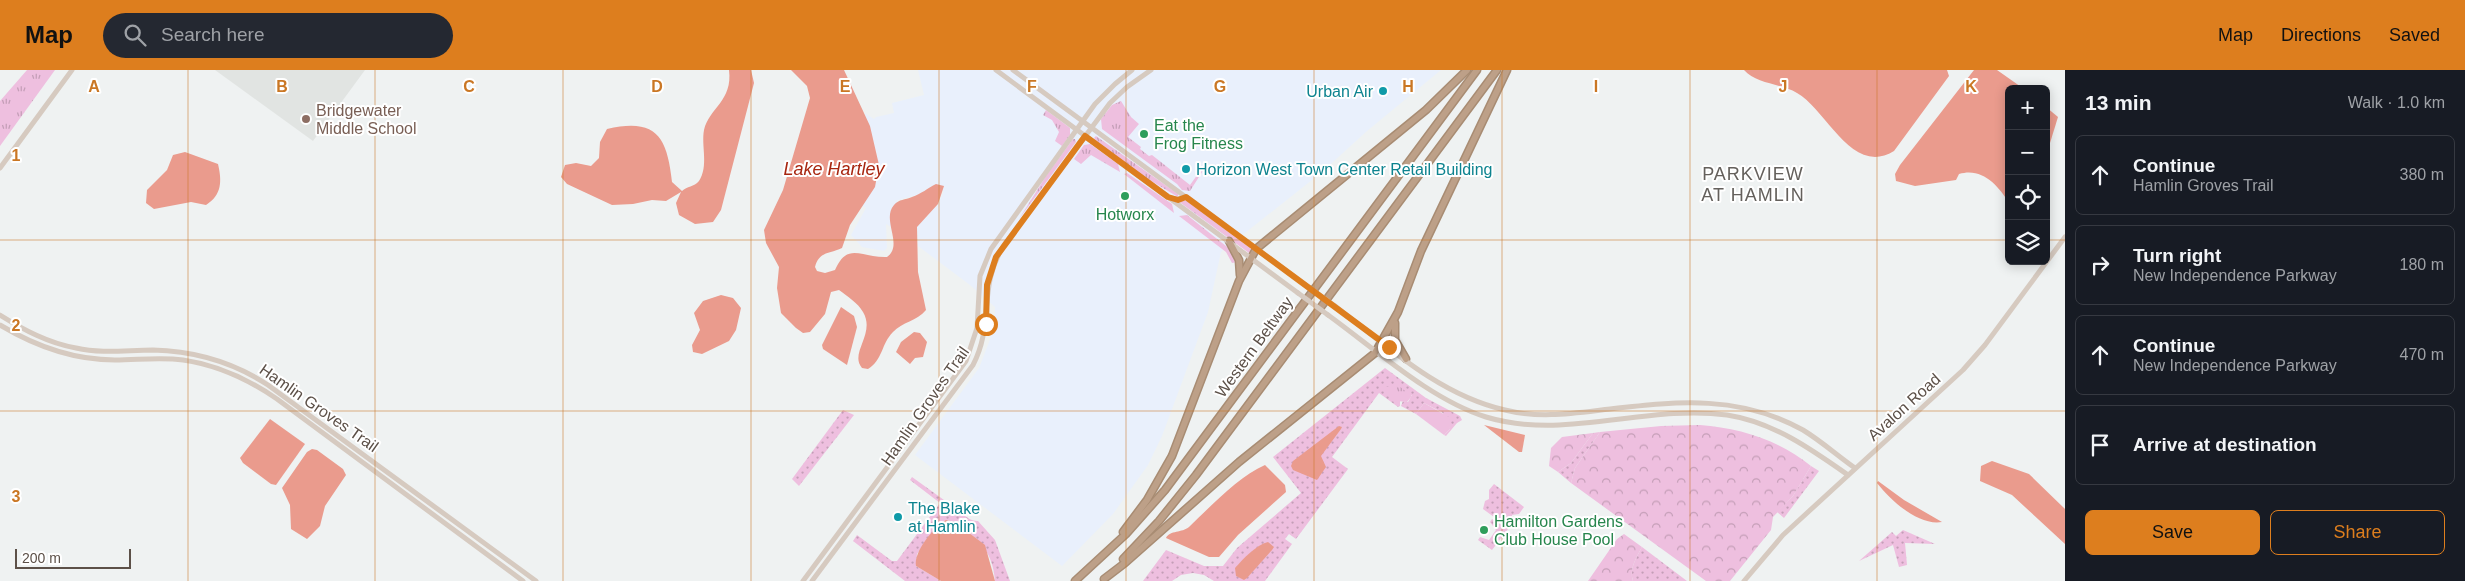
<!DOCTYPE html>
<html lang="en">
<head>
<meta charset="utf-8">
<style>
  :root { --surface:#171b24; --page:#242831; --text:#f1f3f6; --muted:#9ea1a6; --line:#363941; --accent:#dd7e1e }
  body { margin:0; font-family:Helvetica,sans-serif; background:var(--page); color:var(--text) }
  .controls { position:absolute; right:15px; top:15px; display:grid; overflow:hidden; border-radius:8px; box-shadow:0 2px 12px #0003 }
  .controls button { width:45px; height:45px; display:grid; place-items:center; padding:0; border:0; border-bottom:1px solid var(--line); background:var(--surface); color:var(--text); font:25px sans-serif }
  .scale { position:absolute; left:15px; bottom:12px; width:116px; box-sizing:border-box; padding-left:5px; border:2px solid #5c5048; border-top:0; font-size:14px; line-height:18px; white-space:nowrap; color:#5c5048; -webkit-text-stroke:4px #fff; paint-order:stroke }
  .stop { position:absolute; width:15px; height:15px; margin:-11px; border:4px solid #dd7e1e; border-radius:50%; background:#fff }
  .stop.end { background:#dd7e1e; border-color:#fff; box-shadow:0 1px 5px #0008 }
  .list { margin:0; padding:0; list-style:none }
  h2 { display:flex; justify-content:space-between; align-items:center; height:65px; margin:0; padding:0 20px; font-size:21px }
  h2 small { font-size:16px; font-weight:400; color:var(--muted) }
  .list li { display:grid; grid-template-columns:32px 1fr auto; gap:15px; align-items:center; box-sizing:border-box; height:80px; margin:0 10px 10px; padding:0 10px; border:1px solid var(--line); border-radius:8px }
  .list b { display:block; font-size:19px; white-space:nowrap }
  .list p { margin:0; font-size:16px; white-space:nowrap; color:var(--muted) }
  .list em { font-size:16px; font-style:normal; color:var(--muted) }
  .actions { display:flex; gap:10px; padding:15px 20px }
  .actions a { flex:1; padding:11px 0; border:1px solid var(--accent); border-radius:8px; text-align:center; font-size:18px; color:var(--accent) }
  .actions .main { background:var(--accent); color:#111 }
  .icon { flex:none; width:28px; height:28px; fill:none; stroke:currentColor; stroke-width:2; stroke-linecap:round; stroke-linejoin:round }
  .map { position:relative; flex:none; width:2065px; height:511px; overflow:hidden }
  header { display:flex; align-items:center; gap:30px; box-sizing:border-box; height:70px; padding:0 25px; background:var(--accent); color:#111 }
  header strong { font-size:24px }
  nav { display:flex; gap:28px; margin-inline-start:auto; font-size:18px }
  .search { width:350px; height:45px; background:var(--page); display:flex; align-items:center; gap:12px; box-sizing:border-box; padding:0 18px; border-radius:28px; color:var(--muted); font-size:19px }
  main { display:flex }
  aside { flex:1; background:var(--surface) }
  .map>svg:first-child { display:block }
</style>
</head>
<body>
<header>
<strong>Map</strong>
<div class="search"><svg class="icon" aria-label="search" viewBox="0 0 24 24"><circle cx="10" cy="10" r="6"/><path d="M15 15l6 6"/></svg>Search here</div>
<nav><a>Map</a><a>Directions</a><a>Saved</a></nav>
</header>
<main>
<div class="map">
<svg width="2065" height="511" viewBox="0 0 2065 511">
  <defs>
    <pattern id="grass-dots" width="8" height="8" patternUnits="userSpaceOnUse" patternTransform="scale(1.25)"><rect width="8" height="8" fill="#eebfdf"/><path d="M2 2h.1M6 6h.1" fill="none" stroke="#c49eb7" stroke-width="1.8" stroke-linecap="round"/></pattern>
    <pattern id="forest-crowns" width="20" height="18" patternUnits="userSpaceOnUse" patternTransform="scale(1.25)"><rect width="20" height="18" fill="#eebfdf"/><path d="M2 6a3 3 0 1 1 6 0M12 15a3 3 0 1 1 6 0" fill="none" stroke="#c49eb7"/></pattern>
    <pattern id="park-tufts" width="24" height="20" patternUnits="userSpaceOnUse" patternTransform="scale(1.25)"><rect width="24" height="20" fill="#eebfdf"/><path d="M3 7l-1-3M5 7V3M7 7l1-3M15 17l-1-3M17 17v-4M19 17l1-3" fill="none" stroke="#c49eb7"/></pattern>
  </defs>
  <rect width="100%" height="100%" fill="#eff2f2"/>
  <!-- commercial -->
  <path fill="#e9f0fc" d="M918,0H1441L1367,61L1322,102L1221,182L1208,242L1162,366L1148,395L1113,444L1062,496L915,385L979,298L991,267L995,246V237L970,215L918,176L917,157L938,134L944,121L929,118L921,124L898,130L890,145L891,157L886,154L887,178L884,181L862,177L851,165L866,138L861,135L870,125L877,84L865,43L874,49L876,47L894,43L892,33L924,25Z"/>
  <!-- education -->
  <path fill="#e1e4e2" d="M215,0H365L313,71Z"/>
  <!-- grass -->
  <g fill="url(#grass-dots)">
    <path d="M1385,298L1426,328L1460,346L1462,350L1457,353L1446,366L1444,365L1450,359L1443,343L1424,333L1416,344L1401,336L1403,331L1408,332L1412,325L1397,331H1400V336L1398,337L1379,323L1332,387L1348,399L1296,469L1289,464L1285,469L1292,474L1265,511H1214L1204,505L1193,503L1181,505L1172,511H1143L1166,480L1204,496H1223L1237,478L1301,423L1273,387Z"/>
    <path d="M843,340L854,345L799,416L792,409Z"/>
    <path d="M1600,362L1575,398L1571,413L1558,402L1571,393L1593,363Z"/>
    <path d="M1811,396L1819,401L1784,448L1777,442L1793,426Z"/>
    <path d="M912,407L944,430L939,438C959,432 964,452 978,451L995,470L1010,511H995C993,479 975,464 948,450L939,455L917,484L916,496L941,511H905L853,471L857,465L892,491H897L940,433L910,410Z"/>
    <path d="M1494,414L1524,437L1519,444L1512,445L1513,453L1509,458L1483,439L1485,431L1489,429V420Z"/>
    <path d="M1492,449L1508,459L1492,480L1478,470L1480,467L1489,470L1496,460L1490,452Z"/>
    <path d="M1903,460L1935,474L1905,473L1907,495L1899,497L1893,475L1859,491L1892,462L1896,466Z"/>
    <path d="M1642,477L1687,511H1633C1629,499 1636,488 1642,477Z"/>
  </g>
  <!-- forest -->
  <g fill="url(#forest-crowns)">
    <path d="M1700,355C1740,358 1779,370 1811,396L1793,426L1773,447L1771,460L1730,511H1706L1571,413L1575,398L1600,362L1661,356Z"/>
    <path d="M1593,363L1571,393L1558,402L1549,396L1551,378L1562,367Z"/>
    <path d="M1624,464L1642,477C1636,488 1629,499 1633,511H1588L1617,469Z"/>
  </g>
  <!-- park -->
  <g fill="url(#park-tufts)">
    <path d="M27,0H55L0,76V31Z"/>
    <path d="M1121,31L1131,47L1139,54L1128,67L1141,77L1140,79L1149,86L1152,85L1190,115L1203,97L1204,99L1190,121L1182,120L1177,114L1102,59L1101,49L1112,35Z"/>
    <path d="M1046,40L1070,58V65L1062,76L1055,71L1059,62L1052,50L1043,45Z"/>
    <path d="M1096,66L1178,124V127L1138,103L1097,72L1094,68Z"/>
    <path d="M1073,69H1075L1076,72L1019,149L1046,106Z"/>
    <path d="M1090,74L1118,94L1120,102L1091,85L1081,94L1074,89L1084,75Z"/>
    <path d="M1127,103L1172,134L1174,143L1124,104Z"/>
    <path d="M1178,131H1187L1250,178L1252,182L1249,183Z"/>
    <path d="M1187,145L1231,180L1237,192L1232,193L1226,182L1179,146Z"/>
    <path d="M1399,316L1412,326L1407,332L1397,331L1384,321L1386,317Z"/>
  </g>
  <!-- pitch -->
  <path fill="#eebfdf" d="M1424,333L1449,347L1450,359L1444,365L1416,344Z"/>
  <!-- water -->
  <g fill="#ea9b8d">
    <path d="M729,0H751L754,13L721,140L713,152L695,154L679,145L676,133L681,122L666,131L652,130L633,134L612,135L567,114L561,107L565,95L576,93L591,96L599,88L600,72L607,59C656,48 667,66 672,112L682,121C687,116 694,117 699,111C709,96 701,76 704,60C709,38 733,31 729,0Z"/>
    <path d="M791,0H844L870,56L879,95L875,117L850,155L842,178C830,184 819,181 815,197L817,201L825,203L835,200C848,171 861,188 887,187C904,175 881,150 894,135C899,129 905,130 912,127C921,124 928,118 936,114L944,116L938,134L917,157L918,202L926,240C917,251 902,252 893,262C881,274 883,290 868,299L862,298C849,283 876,264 863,242C858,233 847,226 839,220L831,222L825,244L810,262L803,263L796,258L781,243L777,218L779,197L766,173L764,160L783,120L810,28L807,16Z"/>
    <path d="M1744,0H1947L1949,6L1894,81C1852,107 1827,40 1797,23C1780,13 1756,14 1744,0Z"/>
    <path d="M1974,0H1997L2024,19H2009V133C1998,115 1982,97 1959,104L1956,110L1915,116L1896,111L1895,104L1900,95Z"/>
    <path d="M2046,37L2058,47L2046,86Z"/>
    <path d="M185,82L218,94C222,111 222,125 206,135L191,132L154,139L146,133L147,120L167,100L173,85Z"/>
    <path d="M721,225L733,228L741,238L736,260L729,271L702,284L693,282L692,275L700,260L694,243L703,231Z"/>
    <path d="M841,237L854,246L857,257L847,295L823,279L822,275Z"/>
    <path d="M914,262L920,263L927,272L923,287L915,288L910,294L896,282L901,272Z"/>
    <path d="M270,349L305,374L276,415L271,414L243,393L240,388Z"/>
    <path d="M1484,355L1525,365L1522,382H1519Z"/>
    <path d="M1339,356L1342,357L1341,359L1321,386L1326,397L1317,410L1293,400L1291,396L1293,391Z"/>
    <path d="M312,379L317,380L343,399L346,405L325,436L320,456L307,469L291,459L290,435L282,418L307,382Z"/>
    <path d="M1992,391L2029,404L2065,439V474L2012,425L1980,411L1981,396Z"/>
    <path d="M1265,395L1285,415L1286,422L1238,465L1219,487H1209L1166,468C1170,460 1182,463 1189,457C1210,437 1238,407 1265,395Z"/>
    <path d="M1878,411L1904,430L1942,452C1919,456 1891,431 1877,413Z"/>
    <path d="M946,450L956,453L985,475L995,511H941L916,496C913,482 934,457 946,450Z"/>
    <path d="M1268,472L1274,477L1272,480L1247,508L1244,510L1236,506L1235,498C1243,489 1256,475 1268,472Z"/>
  </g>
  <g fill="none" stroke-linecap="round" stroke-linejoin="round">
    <defs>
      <g id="highway">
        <path d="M1229,171L1239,190L1240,205"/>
        <path d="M1395,253V270L1406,289"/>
        <path d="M1123,462L1147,430L1172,386L1239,211L1256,179L1426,40L1467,0"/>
        <path d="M1123,489L1159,451L1196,405L1497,0"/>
        <path d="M1104,509L1125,493L1239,392L1375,283L1398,242L1421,181L1507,0"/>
        <path d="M1075,511L1126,464L1165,420L1477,0"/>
      </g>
    </defs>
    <!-- highway casing -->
    <use href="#highway" stroke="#a88c73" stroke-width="9"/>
    <!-- secondary -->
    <g stroke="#d6cac0" stroke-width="5">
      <path d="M996,0L1298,223"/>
      <path d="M1013,0L1304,214"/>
      <path d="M0,98L72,0"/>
      <path d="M1170,128L1178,129L1186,127"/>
      <path d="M1335,236C1387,276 1439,325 1505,340C1540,349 1575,343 1610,339C1679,331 1740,325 1803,360C1821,371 1838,386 1855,398"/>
      <path d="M0,245C24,260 48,273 76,278C102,284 127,280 153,280C194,281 233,292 268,315L536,511"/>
      <path d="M1328,245C1375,279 1431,330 1486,347C1566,371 1646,334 1727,345C1773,352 1811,379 1848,405"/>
      <path d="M0,255C35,276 73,290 115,290C138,290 160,287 183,290C218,295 248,309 277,329L523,511"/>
      <path d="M803,511L966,291L977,258L980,206L991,179L1095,34L1115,14L1132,0"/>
      <path d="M812,511L973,295C995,253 977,218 1004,175L1110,33L1127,17L1151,0"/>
      <path d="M1744,511L1783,465L1963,300L1985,275L2065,167"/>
    </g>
    <!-- highway -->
    <use href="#highway" stroke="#bda088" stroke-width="6"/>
    <!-- secondary-bridge -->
    <g stroke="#d6cac0" stroke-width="5">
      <path d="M1304,214L1335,236"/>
      <path d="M1298,223L1328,245"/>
    </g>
  </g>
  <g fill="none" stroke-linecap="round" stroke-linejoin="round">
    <!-- route -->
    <path stroke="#dd7e1e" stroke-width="6" d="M986,254L987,215L996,187L1085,66L1168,127L1178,130L1186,127L1389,277"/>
  </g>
  <!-- grid -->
  <path fill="none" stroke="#ca7724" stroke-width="1" stroke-opacity="0.55" d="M188,0V511M375,0V511M563,0V511M751,0V511M939,0V511M1126,0V511M1314,0V511M1502,0V511M1690,0V511M1877,0V511M0,170H2009M2046,170H2065M0,341H2065"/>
  <!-- markers -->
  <g fill="#0f9aa8" stroke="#fff" stroke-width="2">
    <circle cx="1383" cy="21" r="5"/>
    <circle cx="1186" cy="99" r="5"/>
    <circle cx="898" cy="447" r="5"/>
  </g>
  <circle fill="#8d6e63" stroke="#fff" stroke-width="2" cx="306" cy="49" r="5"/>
  <g fill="#2e9e5b" stroke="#fff" stroke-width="2">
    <circle cx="1144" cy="64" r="5"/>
    <circle cx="1125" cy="126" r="5"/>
    <circle cx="1484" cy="460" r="5"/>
  </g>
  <g text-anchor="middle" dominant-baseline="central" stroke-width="4" stroke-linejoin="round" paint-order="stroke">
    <!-- culture labels -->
    <g font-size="16" fill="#0d838f" stroke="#fff" text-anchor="start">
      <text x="1373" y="21" text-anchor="end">Urban Air</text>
      <text x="1196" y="99">Horizon West Town Center Retail Building</text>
      <text x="908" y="438">The Blake<tspan x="908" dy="18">at Hamlin</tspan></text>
    </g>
    <!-- education labels -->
    <g font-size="16" fill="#785e54" stroke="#fff" text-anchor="start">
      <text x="316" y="40">Bridgewater<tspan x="316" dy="18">Middle School</tspan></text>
    </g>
    <!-- leisure labels -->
    <g font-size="16" fill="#27864d" stroke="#fff" text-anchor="start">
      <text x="1154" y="55">Eat the<tspan x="1154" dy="18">Frog Fitness</tspan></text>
      <text x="1125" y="144" text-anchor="middle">Hotworx</text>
      <text x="1494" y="451">Hamilton Gardens<tspan x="1494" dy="18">Club House Pool</tspan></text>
    </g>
    <!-- street labels -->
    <g font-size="16" fill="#5c5048" stroke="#fff">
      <text transform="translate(1254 277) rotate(-54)">Western Beltway</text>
      <text transform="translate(925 336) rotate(-55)">Hamlin Groves Trail</text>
      <text transform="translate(1904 337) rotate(-42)">Avalon Road</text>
      <text transform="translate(319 338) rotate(35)">Hamlin Groves Trail</text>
    </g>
    <!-- water labels -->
    <g font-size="18" font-style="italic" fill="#a72610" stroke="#fff">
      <text x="834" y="99">Lake Hartley</text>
    </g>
    <!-- neighbourhood labels -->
    <g font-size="18" letter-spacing="1" fill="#64605c" stroke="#fff">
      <text x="1753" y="104">PARKVIEW<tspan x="1753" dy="21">AT HAMLIN</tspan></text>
    </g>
  </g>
  <g font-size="16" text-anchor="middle" font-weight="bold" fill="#ca7724" stroke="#fff" stroke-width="4" stroke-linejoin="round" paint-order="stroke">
    <text x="94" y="22">A</text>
    <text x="282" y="22">B</text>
    <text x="469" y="22">C</text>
    <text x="657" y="22">D</text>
    <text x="845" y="22">E</text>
    <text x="1032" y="22">F</text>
    <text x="1220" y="22">G</text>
    <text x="1408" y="22">H</text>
    <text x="1596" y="22">I</text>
    <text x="1783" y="22">J</text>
    <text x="1971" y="22">K</text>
    <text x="16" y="91">1</text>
    <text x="16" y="261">2</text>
    <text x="16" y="432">3</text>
  </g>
</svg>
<div class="controls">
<button>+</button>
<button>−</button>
<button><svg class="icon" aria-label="locate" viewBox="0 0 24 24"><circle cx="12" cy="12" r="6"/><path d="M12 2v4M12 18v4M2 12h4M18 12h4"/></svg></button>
<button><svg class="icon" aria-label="layers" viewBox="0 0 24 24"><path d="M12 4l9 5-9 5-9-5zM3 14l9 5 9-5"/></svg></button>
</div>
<div class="scale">200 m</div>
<div class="stop" style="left:986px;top:254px"></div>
<div class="stop end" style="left:1389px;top:277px"></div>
</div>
<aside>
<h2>13 min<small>Walk · 1.0 km</small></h2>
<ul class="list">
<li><svg class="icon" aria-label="ahead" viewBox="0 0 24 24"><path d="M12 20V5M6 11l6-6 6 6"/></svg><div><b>Continue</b><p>Hamlin Groves Trail</p></div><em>380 m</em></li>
<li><svg class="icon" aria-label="right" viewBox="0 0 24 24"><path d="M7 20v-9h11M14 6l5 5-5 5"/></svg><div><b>Turn right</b><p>New Independence Parkway</p></div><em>180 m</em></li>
<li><svg class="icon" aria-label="ahead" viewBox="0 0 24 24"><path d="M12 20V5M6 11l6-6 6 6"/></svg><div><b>Continue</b><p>New Independence Parkway</p></div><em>470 m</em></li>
<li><svg class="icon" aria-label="arrive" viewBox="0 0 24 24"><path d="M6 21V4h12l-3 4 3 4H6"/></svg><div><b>Arrive at destination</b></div></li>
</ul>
<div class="actions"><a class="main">Save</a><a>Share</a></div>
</aside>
</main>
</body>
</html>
